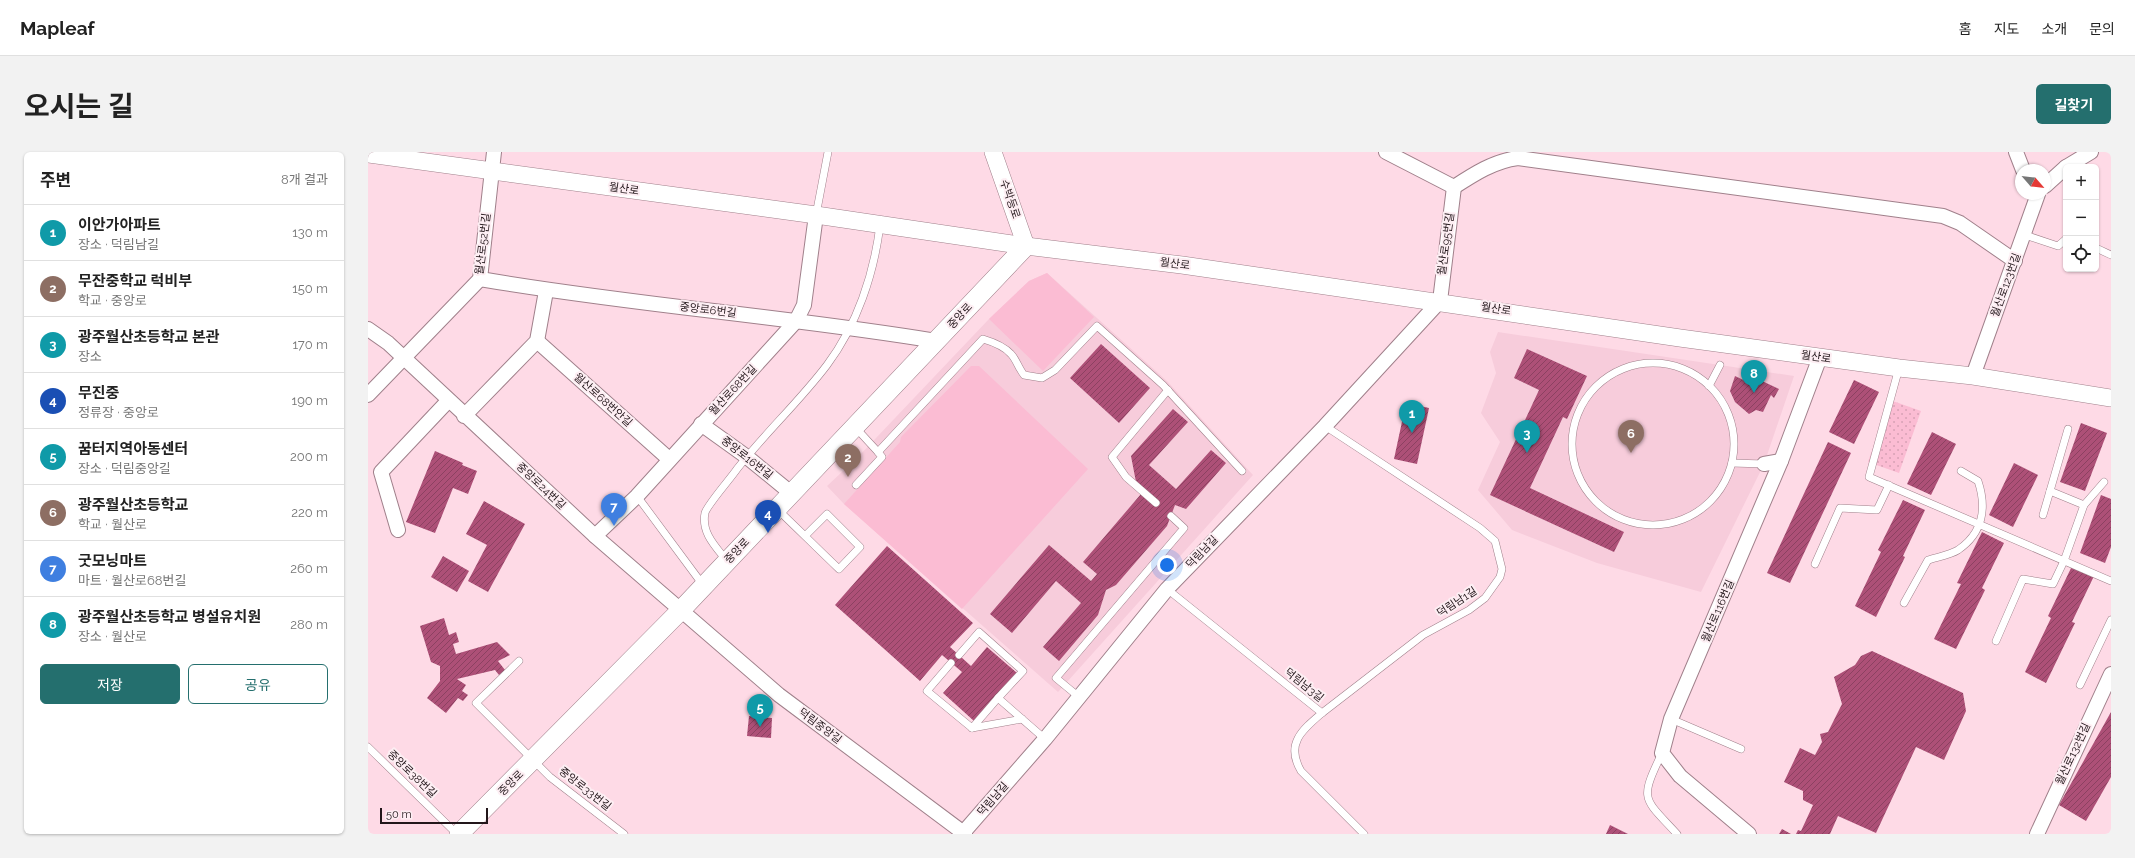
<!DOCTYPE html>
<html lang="ko">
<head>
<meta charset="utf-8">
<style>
  :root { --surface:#fff; --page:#f2f2f2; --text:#222; --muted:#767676; --line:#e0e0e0; --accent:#246f6e }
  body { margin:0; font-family:Raleway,"Noto Sans KR",sans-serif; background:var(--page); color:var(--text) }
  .controls { position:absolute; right:12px; top:12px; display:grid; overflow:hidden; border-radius:6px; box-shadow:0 1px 3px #0004 }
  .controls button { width:36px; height:36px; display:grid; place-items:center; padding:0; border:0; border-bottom:1px solid var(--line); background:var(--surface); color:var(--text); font:20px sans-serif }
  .compass { position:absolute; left:1647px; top:12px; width:36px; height:36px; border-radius:50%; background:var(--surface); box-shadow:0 1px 3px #0004; rotate:118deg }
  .scale { position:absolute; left:12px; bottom:10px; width:108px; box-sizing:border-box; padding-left:4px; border:2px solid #22161a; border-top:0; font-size:11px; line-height:14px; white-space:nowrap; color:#22161a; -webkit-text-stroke:3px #fdeef3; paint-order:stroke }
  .you { position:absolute; left:799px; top:413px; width:14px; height:14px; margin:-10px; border:3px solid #fff; border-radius:50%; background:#1a73e8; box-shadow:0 0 0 6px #1a73e833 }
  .badge { display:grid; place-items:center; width:26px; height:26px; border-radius:50%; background:var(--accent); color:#fff; font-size:13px; font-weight:700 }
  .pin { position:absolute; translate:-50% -33px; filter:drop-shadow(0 1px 2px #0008) }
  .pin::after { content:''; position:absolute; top:21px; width:14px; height:12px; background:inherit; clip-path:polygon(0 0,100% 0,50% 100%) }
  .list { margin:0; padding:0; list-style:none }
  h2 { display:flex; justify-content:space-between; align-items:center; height:52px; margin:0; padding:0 16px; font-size:17px }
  h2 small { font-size:13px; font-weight:400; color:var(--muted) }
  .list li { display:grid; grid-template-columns:26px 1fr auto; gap:12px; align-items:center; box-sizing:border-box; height:56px; padding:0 16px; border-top:1px solid var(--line) }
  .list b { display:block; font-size:15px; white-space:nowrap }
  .list p { margin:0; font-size:13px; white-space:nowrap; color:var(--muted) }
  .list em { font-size:13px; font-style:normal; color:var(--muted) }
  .actions { display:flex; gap:8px; padding:12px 16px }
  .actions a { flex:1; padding:9px 0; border:1px solid var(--accent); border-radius:6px; text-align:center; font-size:14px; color:var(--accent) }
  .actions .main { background:var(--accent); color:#fff }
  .icon { flex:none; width:22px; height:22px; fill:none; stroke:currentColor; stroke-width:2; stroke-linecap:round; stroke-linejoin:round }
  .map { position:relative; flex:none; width:1743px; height:682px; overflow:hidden; border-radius:6px }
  header { display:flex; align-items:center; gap:24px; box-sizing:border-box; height:56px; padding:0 20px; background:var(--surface); border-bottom:1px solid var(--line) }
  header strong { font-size:19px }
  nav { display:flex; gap:22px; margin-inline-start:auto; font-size:14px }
  .intro { display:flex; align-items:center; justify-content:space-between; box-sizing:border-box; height:96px; padding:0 24px }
  h1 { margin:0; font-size:28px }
  .button { padding:10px 18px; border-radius:6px; background:var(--accent); color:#fff; font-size:14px; font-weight:700 }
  main { display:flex; gap:24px; padding:0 24px }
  aside { flex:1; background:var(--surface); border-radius:6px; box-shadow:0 1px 3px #0004 }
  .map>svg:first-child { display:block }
</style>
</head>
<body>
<header>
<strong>Mapleaf</strong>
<nav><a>홈</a><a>지도</a><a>소개</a><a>문의</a></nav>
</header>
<div class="intro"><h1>오시는 길</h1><a class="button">길찾기</a></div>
<main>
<aside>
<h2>주변<small>8개 결과</small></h2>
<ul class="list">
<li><span class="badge" style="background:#0f9aa8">1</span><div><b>이안가아파트</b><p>장소 · 덕림남길</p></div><em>130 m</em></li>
<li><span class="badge" style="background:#8d6e63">2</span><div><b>무잔중학교 럭비부</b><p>학교 · 중앙로</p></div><em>150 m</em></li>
<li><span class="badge" style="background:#0f9aa8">3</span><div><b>광주월산초등학교 본관</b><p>장소</p></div><em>170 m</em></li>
<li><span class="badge" style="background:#1a4fb4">4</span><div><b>무진중</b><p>정류장 · 중앙로</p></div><em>190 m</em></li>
<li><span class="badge" style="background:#0f9aa8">5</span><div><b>꿈터지역아동센터</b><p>장소 · 덕림중앙길</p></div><em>200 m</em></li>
<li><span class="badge" style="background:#8d6e63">6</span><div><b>광주월산초등학교</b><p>학교 · 월산로</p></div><em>220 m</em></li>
<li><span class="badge" style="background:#3f7fe0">7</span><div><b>굿모닝마트</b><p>마트 · 월산로68번길</p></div><em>260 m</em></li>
<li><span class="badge" style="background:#0f9aa8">8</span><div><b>광주월산초등학교 병설유치원</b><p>장소 · 월산로</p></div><em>280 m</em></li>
</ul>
<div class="actions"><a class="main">저장</a><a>공유</a></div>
</aside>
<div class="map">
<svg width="1743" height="682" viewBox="0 0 1743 682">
  <defs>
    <pattern id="park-dots" width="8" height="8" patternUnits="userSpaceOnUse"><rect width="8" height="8" fill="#fbbcd3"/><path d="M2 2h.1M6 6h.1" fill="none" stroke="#d7a1b5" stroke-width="1.8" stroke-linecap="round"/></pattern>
    <pattern id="building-hatch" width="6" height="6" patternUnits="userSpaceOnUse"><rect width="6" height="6" fill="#ad5077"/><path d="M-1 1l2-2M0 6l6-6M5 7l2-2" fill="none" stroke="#8c4161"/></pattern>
  </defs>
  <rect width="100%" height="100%" fill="#fedae6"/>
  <!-- built -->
  <g fill="#f7ccdb">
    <path d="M679,121L799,229L885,323L690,540L476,352L459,334L490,305L621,167L661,129Z"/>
    <path d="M1130,180L1426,224L1396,312L1333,440L1229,411L1144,378L1110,338L1132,290L1113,261L1128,221L1122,200Z"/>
  </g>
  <!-- park -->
  <path fill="url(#park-dots)" d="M1522,248L1553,259L1531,321L1500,310Z"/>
  <!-- pitch -->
  <g fill="#fbbcd3">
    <path d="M679,121L726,165L675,219L621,167L661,129Z"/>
    <path d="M603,214H611L720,317L594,457L476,352L532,290L533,285Z"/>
  </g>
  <!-- building -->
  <g fill="url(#building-hatch)">
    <path d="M733,192L782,236L751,271L702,226Z"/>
    <path d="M1159,197L1219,224L1199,267L1195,265L1162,336L1256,380L1246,400L1122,343L1171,238L1146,226Z"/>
    <path d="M1367,224L1386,233L1392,228L1411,237L1406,246L1403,243L1395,260L1388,258L1381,262L1367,250L1362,239Z"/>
    <path d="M1486,228L1511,240L1486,292L1461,280Z"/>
    <path d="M1038,251L1061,256L1049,312L1026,307Z"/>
    <path d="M805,257L820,270L781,313L808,337L843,298L858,311L818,357L807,353L799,374L748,433L738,438L730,463L691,509L675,495L713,451L688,429L644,481L622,462L681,393L723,429L729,422L715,410L773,342L788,351L791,349L768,330L763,304Z"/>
    <path d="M1713,271L1739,281L1717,339L1692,330Z"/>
    <path d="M1564,280L1588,292L1563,343L1539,332Z"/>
    <path d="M1460,290L1483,301L1422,431L1399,421Z"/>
    <path d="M67,299L95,311L94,313L109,319L100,342L85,336L67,381L38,370Z"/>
    <path d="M1646,311L1670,323L1645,375L1621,363Z"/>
    <path d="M1733,343L1743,347V395L1737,411L1712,401Z"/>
    <path d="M1535,348L1557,358L1535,404L1537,405L1508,465L1487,454L1513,400L1510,398Z"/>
    <path d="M116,349L157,372L120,440L100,429L119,393L98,382Z"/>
    <path d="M1614,380L1636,391L1614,436L1617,438L1588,497L1566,487L1593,432L1589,431Z"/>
    <path d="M519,394L605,471L582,495L603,514L619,495L649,521L606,569L575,541L594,520L574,503L552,529L467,453Z"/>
    <path d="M75,404L101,419L89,440L63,425Z"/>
    <path d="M1704,414L1726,424L1704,470L1707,471L1678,531L1657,520L1683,466L1680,464Z"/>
    <path d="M76,466L81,483L88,480L91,490L85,492L88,502L129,490L142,503L130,509L137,518L131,523L127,518L89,527L98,533L94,539L100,543L95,549L90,546L78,561L59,546L72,529V514L63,510L52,474Z"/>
    <path d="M1504,499L1595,541L1598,559L1576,608L1548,595L1508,681L1470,664L1462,682H1428L1430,678L1433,679L1445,653L1435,648V639L1416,630L1432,596L1447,603L1454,590L1452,582L1460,580L1474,552L1466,525L1487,513L1493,504Z"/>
    <path d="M1743,560V625L1718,669L1691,653Z"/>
    <path d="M381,564L404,566L403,586L379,584Z"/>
    <path d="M1242,673L1260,682H1238Z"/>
    <path d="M1414,677L1423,682H1411Z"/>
  </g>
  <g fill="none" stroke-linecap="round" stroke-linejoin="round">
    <defs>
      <g id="service">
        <path d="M448,63L460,0"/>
        <path d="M1657,83L1690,94L1698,87"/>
        <path d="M1728,96L1743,103"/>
        <circle cx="1285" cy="292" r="81"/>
        <path d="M1531,216L1501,325L1743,429"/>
        <path d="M1341,234L1352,213"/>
        <path d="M487,275L510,300L615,187C625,190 636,194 643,202C648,207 651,217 656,223L674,226L687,218L729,174L795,233L874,319"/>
        <path d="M1364,311L1396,312"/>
        <path d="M488,333L514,305L510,300"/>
        <path d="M1682,339L1700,277"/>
        <path d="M269,344L335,433"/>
        <path d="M788,351L758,325L744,305L800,238"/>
        <path d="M409,357C430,377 450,397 471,417L492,395L459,362L437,384"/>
        <path d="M1675,363L1682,339L1716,353"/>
        <path d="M359,409C348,395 333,381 337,361C339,353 363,326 369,317C397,281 431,250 459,213C489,173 506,122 512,73"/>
        <path d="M1447,412L1472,356L1509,358L1521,333"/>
        <path d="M799,437L954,561C934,578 917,592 933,619L996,682"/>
        <path d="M1536,451L1560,408C1569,405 1582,403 1590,398C1615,381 1619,356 1610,329L1593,319"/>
        <path d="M1628,489L1655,427L1685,432L1696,409L1716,353L1736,330"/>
        <path d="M591,503L611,480L655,519L630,546L677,587"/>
        <path d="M151,509L108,551L182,625L256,682"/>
        <path d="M583,511L559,539L604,576L630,546"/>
        <path d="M1712,533L1743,468"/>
        <path d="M711,545L688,526L816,376L803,364"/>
        <path d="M954,561L1055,483L1101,458L1117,446L1132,425L1134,417L1127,389L1112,376L957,274"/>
        <path d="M1303,567L1373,597"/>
        <path d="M604,576L654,567"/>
        <path d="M0,595L89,682"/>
        <path d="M1294,601C1271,649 1275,645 1309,682"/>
      </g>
      <g id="minor">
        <path d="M1018,0L1086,35"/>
        <path d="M1648,0L1655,18"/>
        <path d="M1698,15L1723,0"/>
        <path d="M1677,34L1698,15"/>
        <path d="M1086,35C1106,22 1126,9 1150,6L1575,64L1592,71L1647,109"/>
        <path d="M112,127C263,153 417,164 568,189"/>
        <path d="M0,177L20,191L227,384L411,543L597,682"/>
        <path d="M169,189L301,307"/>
        <path d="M1605,224L1670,42"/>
        <path d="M0,243L112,127L126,0"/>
        <path d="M96,264L169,189L178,139"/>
        <path d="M333,272L379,305L423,341"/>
        <path d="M1396,312L1413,309"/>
        <path d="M30,378L13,320L80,249"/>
        <path d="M227,384L269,344L428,169L436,153L448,63"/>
        <path d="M594,682L677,587L799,437L957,274L1072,149L1086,35"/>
        <path d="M1381,682L1312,624L1294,601L1303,567L1413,309L1452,205"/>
        <path d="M1669,682L1743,522"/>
      </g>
      <g id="tertiary">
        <path d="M625,0L658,94"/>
        <path d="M0,2L448,63L658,94L814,113L1312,186L1531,216L1605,224L1743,246"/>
      </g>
      <path id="secondary" d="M91,682L314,457L658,94"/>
    </defs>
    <!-- service casing -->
    <use href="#service" stroke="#a0808b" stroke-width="8"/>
    <!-- minor casing -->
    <use href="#minor" stroke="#a0808b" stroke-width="16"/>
    <!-- tertiary casing -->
    <use href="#tertiary" stroke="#a0808b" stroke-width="18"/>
    <!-- secondary casing -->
    <use href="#secondary" stroke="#a0808b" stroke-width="20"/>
    <!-- service -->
    <use href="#service" stroke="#fff" stroke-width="7"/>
    <!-- minor -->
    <use href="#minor" stroke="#fff" stroke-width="14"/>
    <!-- tertiary -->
    <use href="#tertiary" stroke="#fff" stroke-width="17"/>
    <!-- secondary -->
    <use href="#secondary" stroke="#fff" stroke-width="19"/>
  </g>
  <g text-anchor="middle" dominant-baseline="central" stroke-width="4" stroke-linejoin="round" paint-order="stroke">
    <!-- street labels -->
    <g font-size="11" fill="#22161a" stroke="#fdeef3">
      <text transform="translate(256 37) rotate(8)">월산로</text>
      <text transform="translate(642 47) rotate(71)">수박등로</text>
      <text transform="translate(115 92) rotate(-83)">월산로52번길</text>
      <text transform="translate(1078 92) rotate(-82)">월산로95번길</text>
      <text transform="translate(807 112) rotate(7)">월산로</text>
      <text transform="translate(1638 133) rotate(-70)">월산로123번길</text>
      <text transform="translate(1128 157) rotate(9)">월산로</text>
      <text transform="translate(340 158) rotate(7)">중앙로6번길</text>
      <text transform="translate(592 164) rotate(-47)">중앙로</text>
      <text transform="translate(1448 205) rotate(8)">월산로</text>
      <text transform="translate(365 238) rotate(-47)">월산로68번길</text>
      <text transform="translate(235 248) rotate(42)">월산로68번안길</text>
      <text transform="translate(379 306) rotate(38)">중앙로16번길</text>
      <text transform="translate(173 334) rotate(43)">중앙로24번길</text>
      <text transform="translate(369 399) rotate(-46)">중앙로</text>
      <text transform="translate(834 400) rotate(-46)">덕림남길</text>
      <text transform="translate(1089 450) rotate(-33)">덕림남1길</text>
      <text transform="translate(1350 459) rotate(-67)">월산로116번길</text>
      <text transform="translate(936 533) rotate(39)">덕림남3길</text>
      <text transform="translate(452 574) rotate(37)">덕림중앙길</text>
      <text transform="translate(1705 602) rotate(-65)">월산로132번길</text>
      <text transform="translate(44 622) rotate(44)">중앙로38번길</text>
      <text transform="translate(143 631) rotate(-45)">중앙로</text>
      <text transform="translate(217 637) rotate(38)">중앙로33번길</text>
      <text transform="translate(625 647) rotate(-49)">덕림남길</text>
    </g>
  </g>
</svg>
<div class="controls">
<button>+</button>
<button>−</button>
<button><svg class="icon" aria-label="locate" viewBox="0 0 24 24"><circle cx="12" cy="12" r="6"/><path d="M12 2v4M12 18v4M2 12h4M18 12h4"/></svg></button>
</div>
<svg class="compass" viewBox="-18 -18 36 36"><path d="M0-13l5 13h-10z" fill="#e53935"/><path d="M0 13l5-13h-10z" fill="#767676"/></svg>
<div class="scale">50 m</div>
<div class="you"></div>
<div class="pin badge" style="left:1044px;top:281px;background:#0f9aa8">1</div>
<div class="pin badge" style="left:480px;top:325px;background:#8d6e63">2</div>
<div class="pin badge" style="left:1159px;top:301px;background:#0f9aa8">3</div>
<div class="pin badge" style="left:400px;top:381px;background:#1a4fb4">4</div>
<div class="pin badge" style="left:392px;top:575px;background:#0f9aa8">5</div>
<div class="pin badge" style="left:1263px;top:301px;background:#8d6e63">6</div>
<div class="pin badge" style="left:246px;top:374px;background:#3f7fe0">7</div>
<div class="pin badge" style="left:1386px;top:241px;background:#0f9aa8">8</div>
</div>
</main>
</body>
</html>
